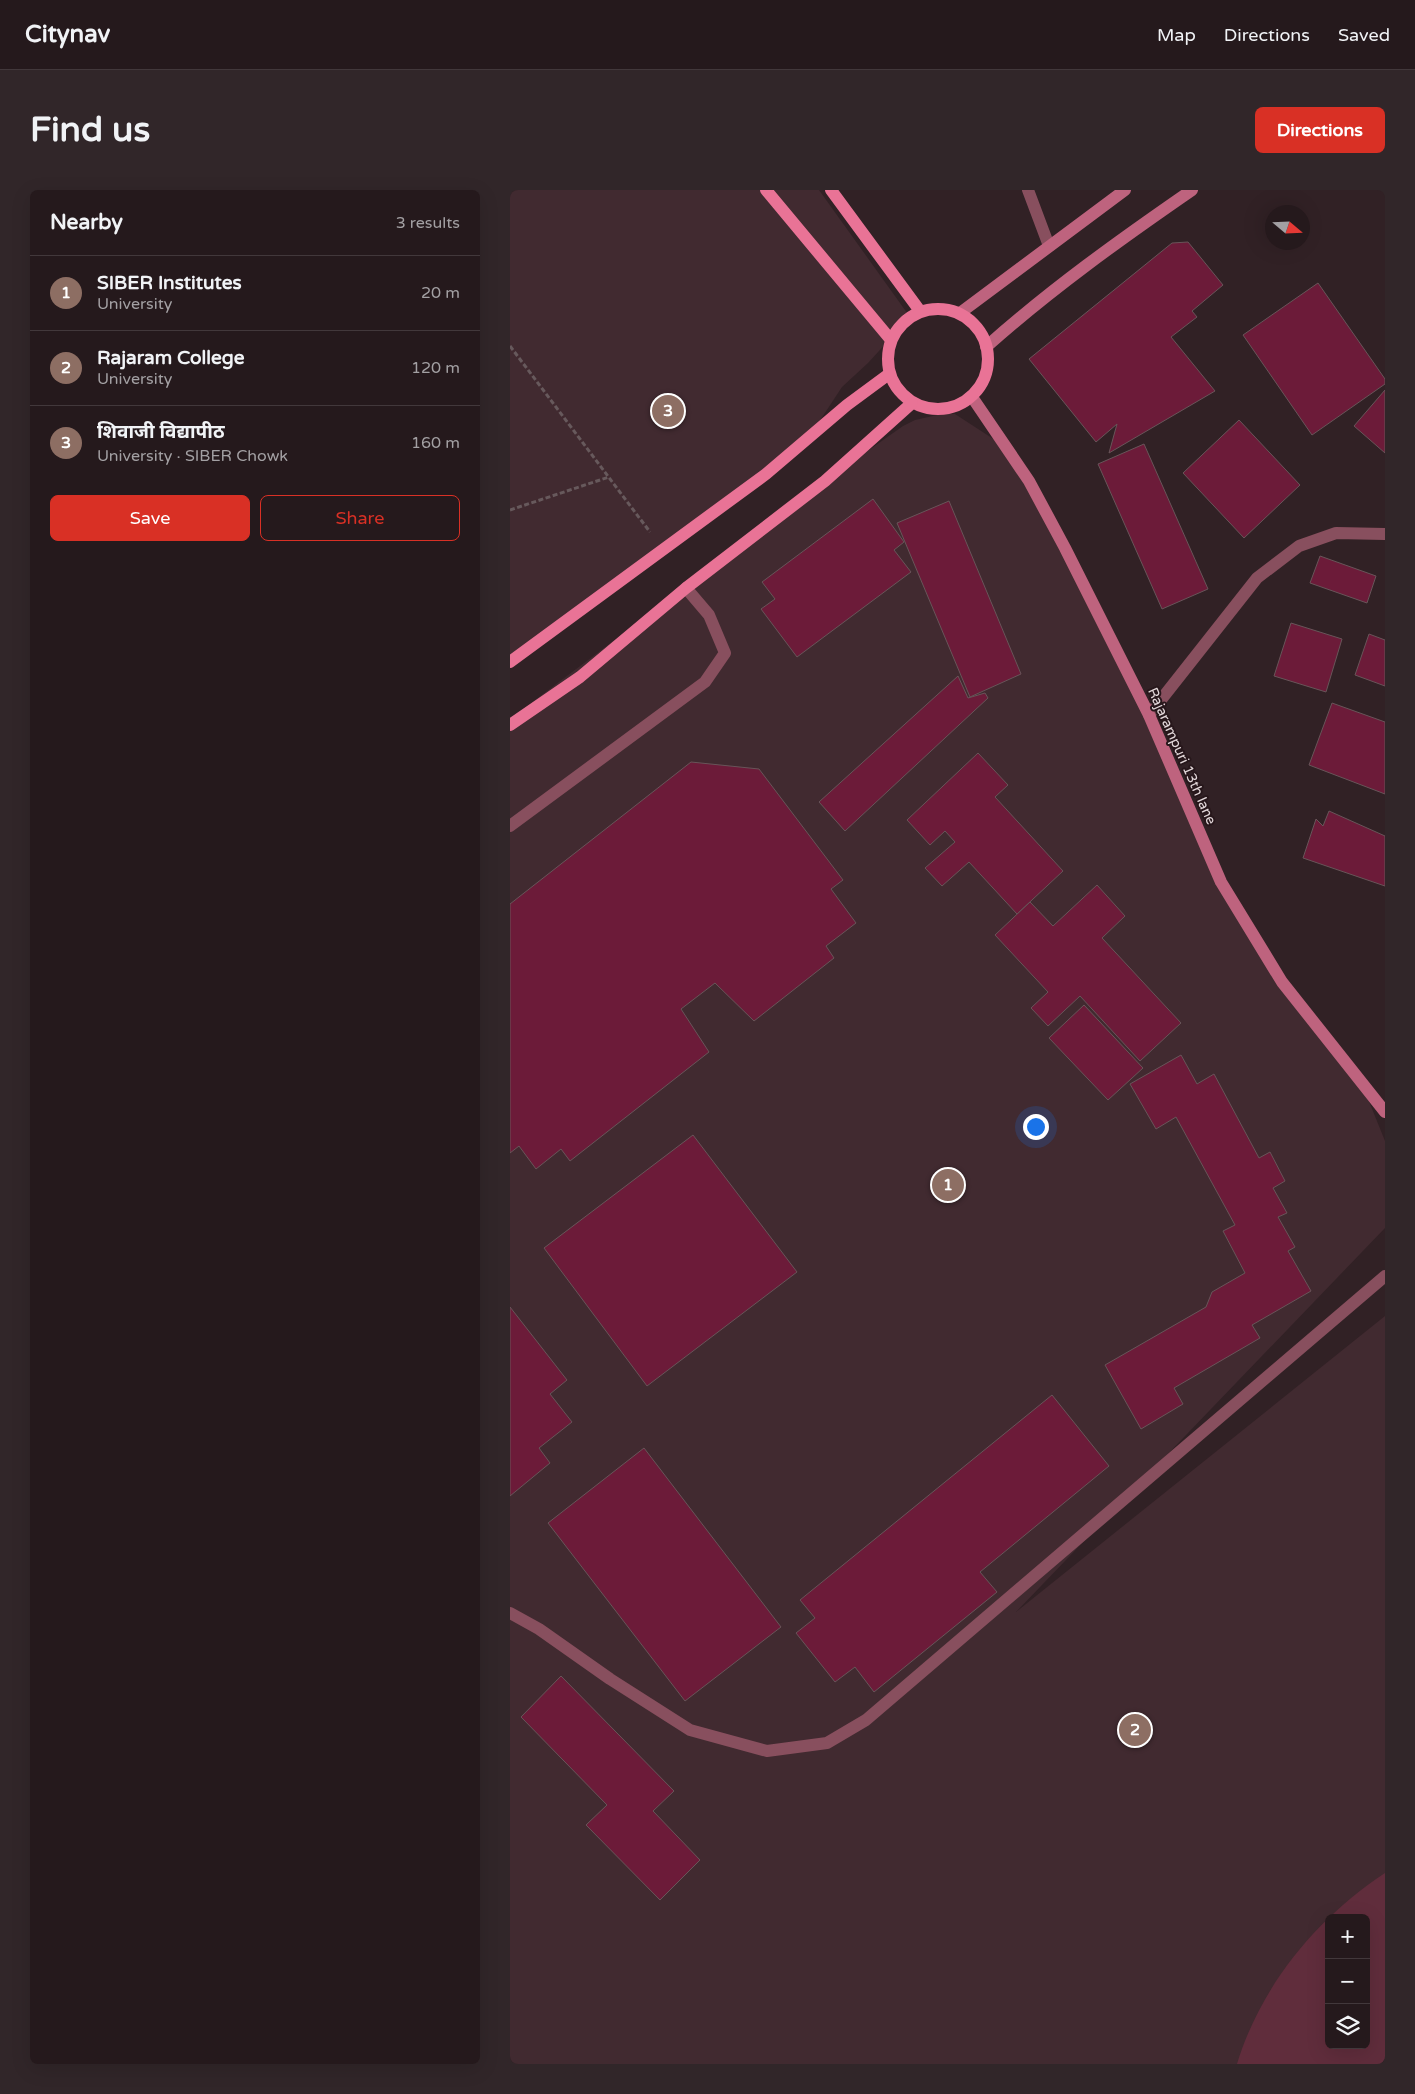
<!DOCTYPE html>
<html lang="en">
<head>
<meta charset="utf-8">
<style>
  :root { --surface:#25191c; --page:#312629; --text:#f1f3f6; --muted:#a3a0a3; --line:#42383b; --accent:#d93025 }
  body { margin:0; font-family:"Varela Round","Noto Sans Devanagari",sans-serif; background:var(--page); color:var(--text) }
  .controls { position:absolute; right:15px; bottom:15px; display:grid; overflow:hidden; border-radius:8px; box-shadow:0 5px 20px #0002 }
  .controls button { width:45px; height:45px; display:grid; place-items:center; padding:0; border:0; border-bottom:1px solid var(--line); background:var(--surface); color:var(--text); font:25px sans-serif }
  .compass { position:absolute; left:755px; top:15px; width:45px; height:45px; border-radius:50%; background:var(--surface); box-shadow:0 5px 20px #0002; rotate:109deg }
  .you { position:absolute; left:525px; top:936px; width:18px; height:18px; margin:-12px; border:4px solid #fff; border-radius:50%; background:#1a73e8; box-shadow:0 0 0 8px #1a73e833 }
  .badge { display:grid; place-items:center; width:32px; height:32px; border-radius:50%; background:var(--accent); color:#fff; font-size:16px; font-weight:700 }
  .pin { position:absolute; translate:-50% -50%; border:2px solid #fff; box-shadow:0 1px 5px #0006 }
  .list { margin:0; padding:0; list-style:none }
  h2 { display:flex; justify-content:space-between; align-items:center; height:65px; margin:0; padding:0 20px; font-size:21px }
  h2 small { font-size:16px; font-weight:400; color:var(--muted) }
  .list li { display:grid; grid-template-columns:32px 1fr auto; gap:15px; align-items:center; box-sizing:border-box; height:75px; padding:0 20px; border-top:1px solid var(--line) }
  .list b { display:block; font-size:19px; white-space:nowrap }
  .list p { margin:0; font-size:16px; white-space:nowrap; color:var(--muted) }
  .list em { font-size:16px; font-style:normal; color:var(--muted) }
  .actions { display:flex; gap:10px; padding:15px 20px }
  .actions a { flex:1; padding:11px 0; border:1px solid var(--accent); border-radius:8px; text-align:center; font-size:18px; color:var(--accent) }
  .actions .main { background:var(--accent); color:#fff }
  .icon { flex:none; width:28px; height:28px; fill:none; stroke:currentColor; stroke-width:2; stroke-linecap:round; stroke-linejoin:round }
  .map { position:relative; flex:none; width:875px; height:1874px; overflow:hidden; border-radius:8px }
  header { display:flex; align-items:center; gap:30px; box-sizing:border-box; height:70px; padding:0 25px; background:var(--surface); border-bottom:1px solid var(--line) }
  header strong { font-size:24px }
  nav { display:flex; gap:28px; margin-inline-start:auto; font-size:18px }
  .intro { display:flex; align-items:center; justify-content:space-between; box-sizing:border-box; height:120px; padding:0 30px }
  h1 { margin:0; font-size:35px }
  .button { padding:12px 22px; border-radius:8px; background:var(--accent); color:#fff; font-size:18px; font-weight:700 }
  main { display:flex; gap:30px; padding:0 30px }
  aside { flex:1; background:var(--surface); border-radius:8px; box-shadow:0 5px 20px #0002 }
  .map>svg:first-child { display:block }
</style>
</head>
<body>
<header>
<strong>Citynav</strong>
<nav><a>Map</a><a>Directions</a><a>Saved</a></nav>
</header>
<div class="intro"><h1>Find us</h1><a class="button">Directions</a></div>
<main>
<aside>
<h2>Nearby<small>3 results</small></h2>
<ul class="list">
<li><span class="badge" style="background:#8d6e63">1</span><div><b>SIBER Institutes</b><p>University</p></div><em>20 m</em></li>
<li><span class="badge" style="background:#8d6e63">2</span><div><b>Rajaram College</b><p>University</p></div><em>120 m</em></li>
<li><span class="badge" style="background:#8d6e63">3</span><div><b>शिवाजी विद्यापीठ</b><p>University · SIBER Chowk</p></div><em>160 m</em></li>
</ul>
<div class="actions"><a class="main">Save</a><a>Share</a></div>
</aside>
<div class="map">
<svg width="875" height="1874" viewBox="0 0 875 1874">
  <rect width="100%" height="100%" fill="#312125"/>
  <!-- built -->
  <g fill="#412a30" fill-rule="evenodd">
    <path d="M0,0H309L400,127L358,173L332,197L301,244L0,473Z"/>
    <path d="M436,223L445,224L505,263L555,358L711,692L758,768L852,894L875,951V1038L506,1422L875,1126V1874H0V529L315,291L393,236L405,230ZM819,1728H856V1855H819Z"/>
  </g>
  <!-- green -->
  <path fill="#602d3c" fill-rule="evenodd" d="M875,1683V1874H727C751,1795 807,1728 875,1683ZM819,1728H856V1855H819Z"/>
  <!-- building -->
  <g fill="#6c1b39" stroke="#685559">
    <path d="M678,52L713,95L682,121L687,127L661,147L705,201L599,263L607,234L586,252L519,169L662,53Z"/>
    <path d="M808,93L875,189V194L802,245L733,145Z"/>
    <path d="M875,200V263L844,236Z"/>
    <path d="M729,230L790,295L734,348L673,283Z"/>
    <path d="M634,254L698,399L652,419L588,274Z"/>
    <path d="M363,309L394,352L384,360L401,382L287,467L251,419L265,409L252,392Z"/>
    <path d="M439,311L511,484L460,507L387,333Z"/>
    <path d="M810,366L866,386L857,413L800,393Z"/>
    <path d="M781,433L832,449L816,502L764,486Z"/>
    <path d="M859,444L875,450V496L845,485Z"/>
    <path d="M448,486L458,508L475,503L478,508L335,641L309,612Z"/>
    <path d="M822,513L875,532V604L799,575Z"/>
    <path d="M468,563L498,595L485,607L553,681L507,724L459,672L432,696L415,678L445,652L435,641L420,655L397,630Z"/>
    <path d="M181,572L249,579L333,690L321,699L346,733L316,756L324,768L244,831L205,793L171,819L199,862L60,971L51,959L26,979L9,956L0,963V714Z"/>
    <path d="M819,621L875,646V696L793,668L806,629L813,636Z"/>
    <path d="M587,695L615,726L592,748L671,833L630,871L570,806L538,836L521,818L538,802L485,745L520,712L543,736Z"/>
    <path d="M574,815L633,878L598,910L539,848Z"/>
    <path d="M671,865L687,894L704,884L749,968L760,962L775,991L763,998L777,1023L768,1027L785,1057L778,1061L801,1101L742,1135L750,1148L664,1198L673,1214L631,1239L595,1175L696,1117L702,1102L735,1083L713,1041L725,1035L666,927L646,939L620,894Z"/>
    <path d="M183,945L287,1082L137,1196L34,1058Z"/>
    <path d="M0,1117L57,1190L40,1204L62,1232L29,1258L40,1273L0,1306Z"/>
    <path d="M542,1205L599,1276L470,1382L487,1402L364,1502L345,1477L325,1492L286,1443L305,1428L290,1410Z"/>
    <path d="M134,1258L271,1437L175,1511L38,1333Z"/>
    <path d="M51,1486L164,1601L143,1621L190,1670L150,1710L76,1635L97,1615L11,1527Z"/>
  </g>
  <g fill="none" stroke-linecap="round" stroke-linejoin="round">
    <!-- path -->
    <g stroke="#67595c" stroke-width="3" stroke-dasharray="5 2.5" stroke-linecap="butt">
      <path d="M0,156L140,342"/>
      <path d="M0,320L99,287"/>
    </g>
    <!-- lane -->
    <g stroke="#884f5e" stroke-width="12">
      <path d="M639,525L747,388L789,356L826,343L875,344"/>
      <path d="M0,636L195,492L215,463L199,425L176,398"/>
      <path d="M0,1423L29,1439L100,1489L180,1540L257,1561L317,1553L356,1530L875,1086"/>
    </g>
    <!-- street -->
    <path stroke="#884f5e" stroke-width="12" d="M518,0L539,56"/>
    <!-- secondary -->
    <g stroke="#be637e" stroke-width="12">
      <path d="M450,123L615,0"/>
      <path d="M476,157C541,99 611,49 682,0"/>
      <path d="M462,207L519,291L555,358L639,525L711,692L772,792L875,922"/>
    </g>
    <!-- primary -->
    <g stroke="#e97396" stroke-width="12">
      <path d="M256,0L381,150"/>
      <path d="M321,0L410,121"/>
      <circle cx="428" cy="169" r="50"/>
      <path d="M0,472L256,284L337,215L379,184"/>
      <path d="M0,535L70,487L176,398L315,291L402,213"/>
    </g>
  </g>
  <g text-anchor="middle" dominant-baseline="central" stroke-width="4" stroke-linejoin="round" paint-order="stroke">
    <!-- street labels -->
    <g font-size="14" fill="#e3d8da" stroke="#27171b">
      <text transform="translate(672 566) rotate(66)">Rajarampuri 13th lane</text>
    </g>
  </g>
</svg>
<div class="controls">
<button>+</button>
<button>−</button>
<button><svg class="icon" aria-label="layers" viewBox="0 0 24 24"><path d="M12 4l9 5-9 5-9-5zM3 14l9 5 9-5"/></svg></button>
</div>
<svg class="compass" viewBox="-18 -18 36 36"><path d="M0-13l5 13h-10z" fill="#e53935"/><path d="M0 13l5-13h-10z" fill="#a3a0a3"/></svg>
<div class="you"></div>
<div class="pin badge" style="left:438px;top:995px;background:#8d6e63">1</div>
<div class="pin badge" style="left:625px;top:1540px;background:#8d6e63">2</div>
<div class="pin badge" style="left:158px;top:221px;background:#8d6e63">3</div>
</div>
</main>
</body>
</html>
